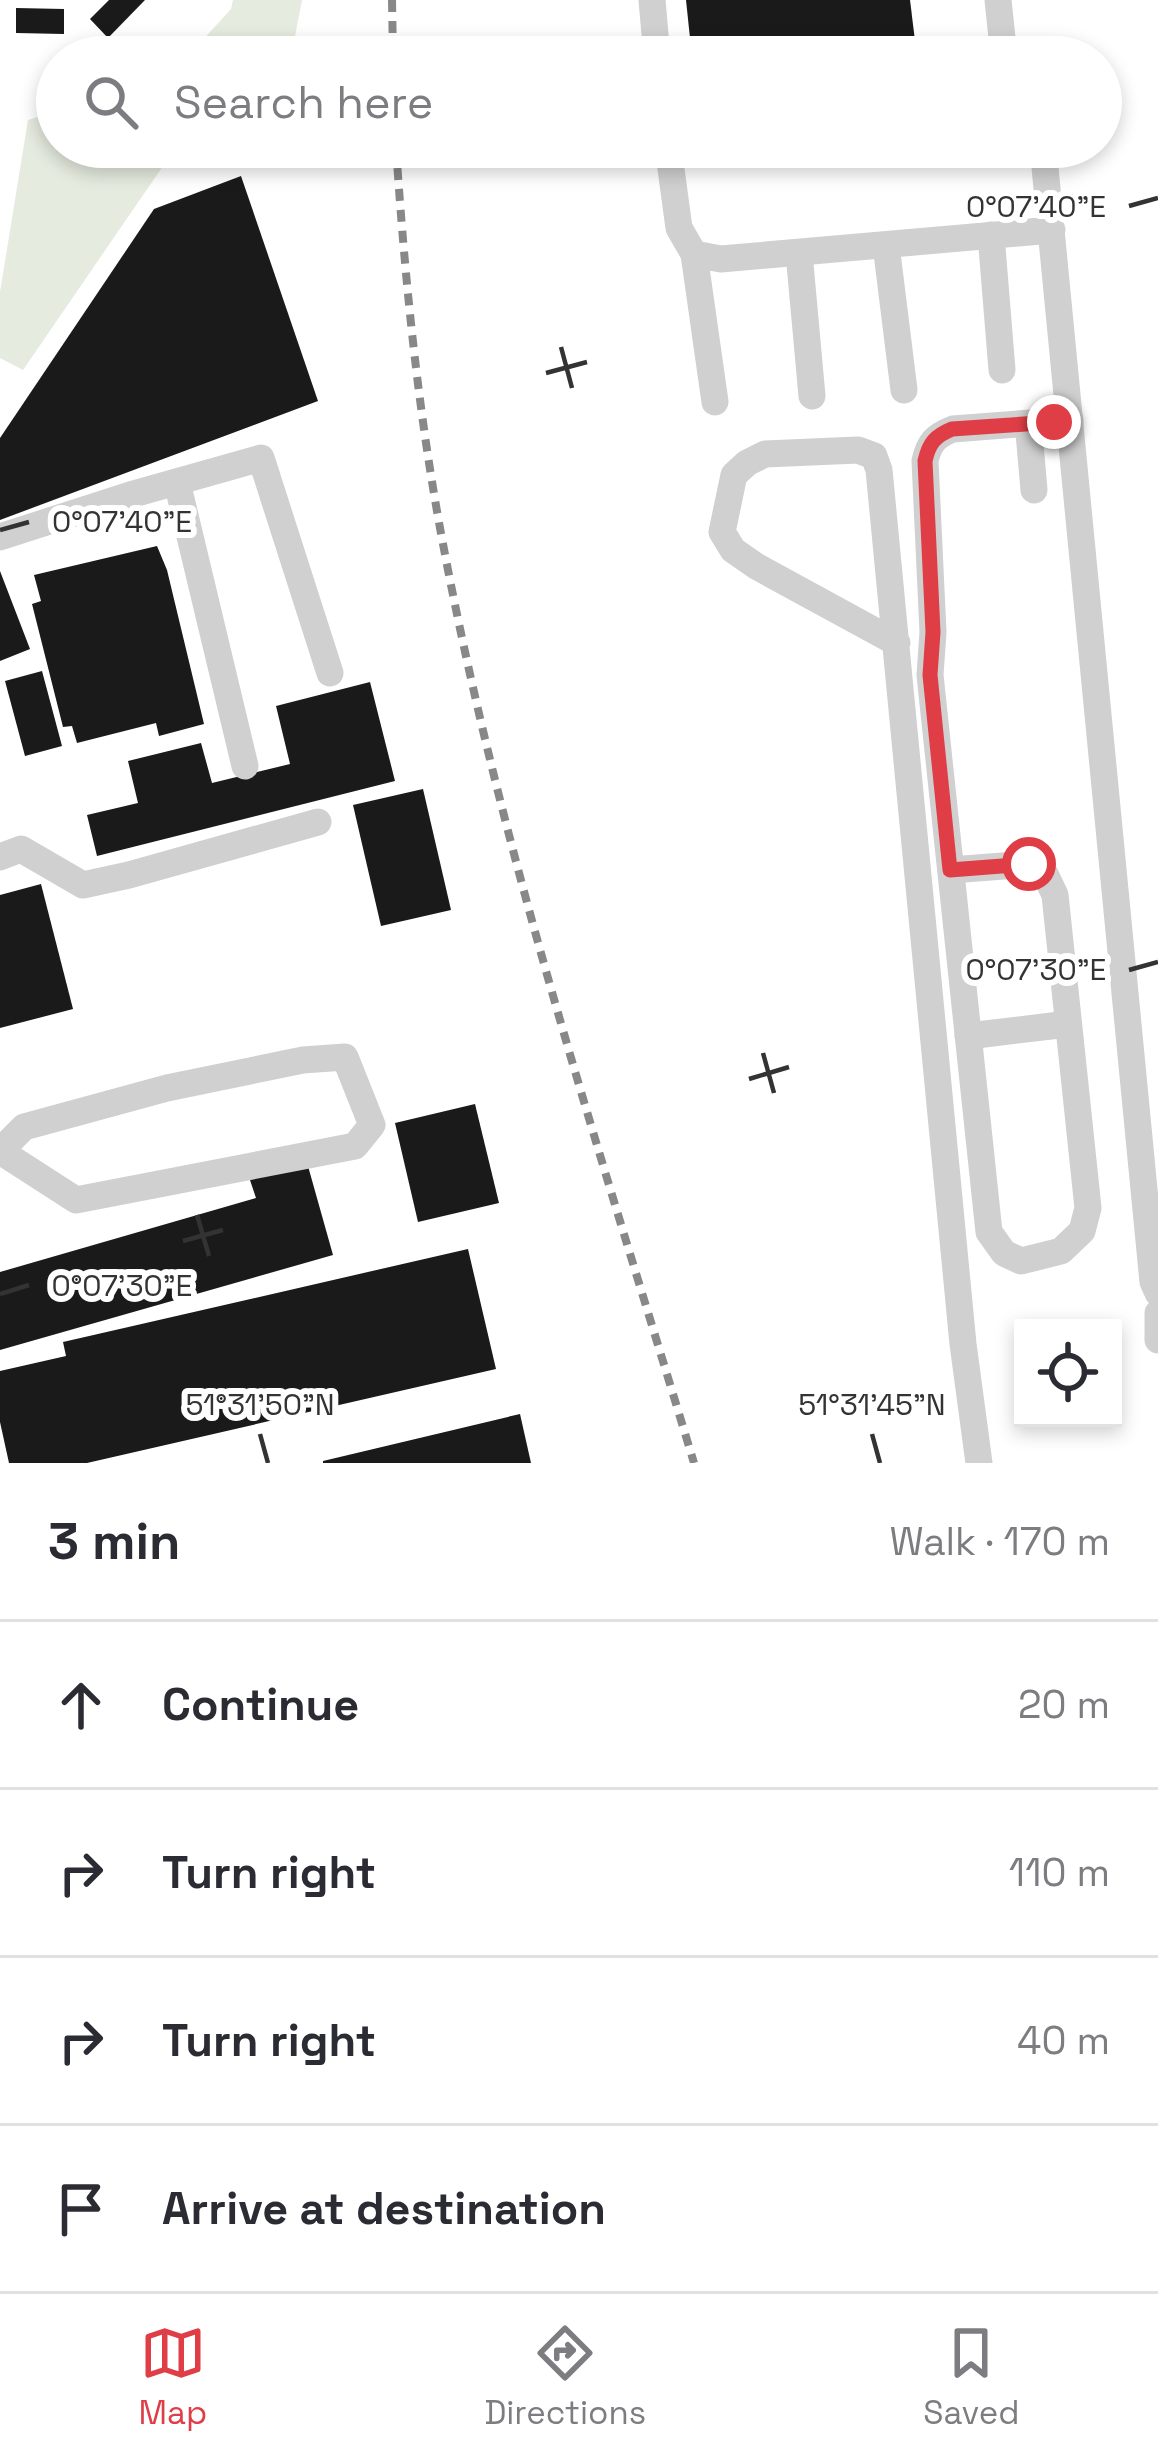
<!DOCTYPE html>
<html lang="en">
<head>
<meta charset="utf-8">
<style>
  :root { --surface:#fff; --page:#f7f7f7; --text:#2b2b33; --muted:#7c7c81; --line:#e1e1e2; --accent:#e03e46 }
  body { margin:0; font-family:"Space Grotesk",sans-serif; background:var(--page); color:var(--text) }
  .controls { position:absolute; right:36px; bottom:36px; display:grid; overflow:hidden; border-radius:0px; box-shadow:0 6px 18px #0003 }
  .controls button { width:108px; height:108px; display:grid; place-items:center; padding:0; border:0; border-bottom:3px solid var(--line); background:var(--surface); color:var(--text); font:60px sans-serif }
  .stop { position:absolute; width:36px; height:36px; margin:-27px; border:9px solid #e03e46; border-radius:50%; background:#fff }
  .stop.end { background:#e03e46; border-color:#fff; box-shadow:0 3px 12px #0008 }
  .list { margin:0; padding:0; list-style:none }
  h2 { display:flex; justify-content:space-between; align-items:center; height:156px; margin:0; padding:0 48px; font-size:51px }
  h2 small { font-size:39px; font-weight:400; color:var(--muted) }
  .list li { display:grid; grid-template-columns:78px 1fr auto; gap:36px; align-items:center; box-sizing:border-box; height:168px; padding:0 48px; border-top:3px solid var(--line) }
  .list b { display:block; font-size:45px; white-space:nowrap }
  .list em { font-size:39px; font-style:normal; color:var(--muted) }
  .icon { flex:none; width:66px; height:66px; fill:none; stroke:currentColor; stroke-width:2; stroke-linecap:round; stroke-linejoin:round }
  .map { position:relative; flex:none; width:1158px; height:1463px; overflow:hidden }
  .search { position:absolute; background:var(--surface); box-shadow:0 6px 18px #0003; left:36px; right:36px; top:36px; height:132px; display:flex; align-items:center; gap:30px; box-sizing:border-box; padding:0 42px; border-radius:66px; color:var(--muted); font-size:45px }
  .sheet { height:828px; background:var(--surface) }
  nav { display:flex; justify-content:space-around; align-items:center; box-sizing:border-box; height:168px; border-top:3px solid var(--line); background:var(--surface); font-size:33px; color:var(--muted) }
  nav a { display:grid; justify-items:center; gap:6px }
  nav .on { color:var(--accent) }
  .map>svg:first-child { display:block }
</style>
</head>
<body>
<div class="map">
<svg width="1158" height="1463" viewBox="0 0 1158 1463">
  <rect width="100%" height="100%" fill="#fff"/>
  <!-- green -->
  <g fill="#e5ebdf">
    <path d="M233,0H302L291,57H187L231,9Z"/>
    <path d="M57,111V147H176L23,370L0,358V292L28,120Z"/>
  </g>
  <!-- building -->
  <g fill="#1a1a1a">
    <path d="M109,0H145L108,38L90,19Z"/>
    <path d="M686,0H910L917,57H692Z"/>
    <path d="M16,8L64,9V34L16,33Z"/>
    <path d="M241,176L318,401L0,520V438L154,209Z"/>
    <path d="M157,546L167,570L204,724L159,736L156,723L77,743L72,726L63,727L32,604L41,601L34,575Z"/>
    <path d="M0,571L30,649L0,661Z"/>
    <path d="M42,671L62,746L25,756L5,681Z"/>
    <path d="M370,682L395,781L97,856L87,815L138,803L128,761L201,743L212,783L290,764L276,706Z"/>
    <path d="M423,789L451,910L381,926L353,805Z"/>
    <path d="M41,884L73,1009L0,1028V895Z"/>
    <path d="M475,1104L499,1203L418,1222L395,1123Z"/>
    <path d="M306,1159L333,1255L0,1350V1272L256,1198L248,1174Z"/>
    <path d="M468,1249L496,1369L87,1463H9L0,1422V1371L66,1356L63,1342Z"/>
    <path d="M520,1414L531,1463H323V1461Z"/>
  </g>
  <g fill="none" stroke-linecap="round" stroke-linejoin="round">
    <!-- minor -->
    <g stroke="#d0d0d0" stroke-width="27">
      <path d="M652,0L657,57"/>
      <path d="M998,0L1004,57"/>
      <path d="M668,147L679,228L694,254L721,259L1052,230"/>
      <path d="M1043,147L1153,1282L1158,1293"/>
      <path d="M991,235L1002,370"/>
      <path d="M886,245L904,390"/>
      <path d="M799,253L812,396"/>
      <path d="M694,254L715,402"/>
      <path d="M1029,433L1034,490"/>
      <path d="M177,482L245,766"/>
      <path d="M0,537L130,495L261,458L330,673"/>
      <path d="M897,643L756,566L733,550L722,532L734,475L747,463L765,454L858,450L874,456L879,470L963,1344L979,1463"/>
      <path d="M0,857L21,849L83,885L129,875L318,822"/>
      <path d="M951,870L1029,864L1045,874L1055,895L1088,1208L1082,1231L1061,1251L1021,1261L1004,1253L989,1232L930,675L933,632L925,461C929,443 935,436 953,429L1070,420"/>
      <path d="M968,1036L1068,1024"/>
      <path d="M345,1057L372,1125L355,1146L76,1200L0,1151L24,1127L167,1088L303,1060Z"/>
      <path d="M1158,1313V1340"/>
    </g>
    <!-- rail -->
    <g stroke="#888" stroke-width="8" stroke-dasharray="12 9" stroke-linecap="butt">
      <path d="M392,0L393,57"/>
      <path d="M396,147C405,280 418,413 443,544C502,856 602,1159 694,1463"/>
    </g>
  </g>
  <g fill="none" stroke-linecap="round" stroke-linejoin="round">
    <!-- route -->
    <path stroke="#e03e46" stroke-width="15" d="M1029,864L950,870L930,675L933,632L925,461C929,443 935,436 952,429L1054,422"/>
  </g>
  <!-- ticks -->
  <path fill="none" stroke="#333" stroke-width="4.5" d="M1129,206L1158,198M561,347L572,388M546,373L587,362M0,530L29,522M1129,970L1158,962M763,1053L774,1093M749,1079L789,1067M197,1215L209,1256M183,1241L223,1230M0,1294L29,1285M260,1434L268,1463M872,1434L880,1463"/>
  <g font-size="30" text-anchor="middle" fill="#333" stroke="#fff" stroke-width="12" stroke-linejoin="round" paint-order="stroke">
    <text x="1036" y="217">0°07'40"E</text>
    <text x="122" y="532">0°07'40"E</text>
    <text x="1036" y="980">0°07'30"E</text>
    <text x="122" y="1296">0°07'30"E</text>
    <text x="260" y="1415">51°31'50"N</text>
    <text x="872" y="1415">51°31'45"N</text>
  </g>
</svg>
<div class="controls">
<button><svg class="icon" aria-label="locate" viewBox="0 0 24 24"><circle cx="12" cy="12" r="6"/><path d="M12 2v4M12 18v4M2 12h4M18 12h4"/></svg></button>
</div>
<div class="stop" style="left:1029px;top:864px"></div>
<div class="stop end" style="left:1054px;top:422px"></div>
<div class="search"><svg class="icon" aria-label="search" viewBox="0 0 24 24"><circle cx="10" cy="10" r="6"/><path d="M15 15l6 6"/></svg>Search here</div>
</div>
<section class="sheet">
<h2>3 min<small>Walk · 170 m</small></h2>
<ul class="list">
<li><svg class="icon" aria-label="ahead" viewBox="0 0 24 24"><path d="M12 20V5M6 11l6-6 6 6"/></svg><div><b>Continue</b></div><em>20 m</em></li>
<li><svg class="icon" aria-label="right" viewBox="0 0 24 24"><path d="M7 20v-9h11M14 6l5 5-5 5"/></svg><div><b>Turn right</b></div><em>110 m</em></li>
<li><svg class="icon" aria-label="right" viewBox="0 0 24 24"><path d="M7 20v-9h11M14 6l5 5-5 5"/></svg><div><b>Turn right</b></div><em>40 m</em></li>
<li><svg class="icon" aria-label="arrive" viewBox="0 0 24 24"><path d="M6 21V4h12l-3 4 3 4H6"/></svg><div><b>Arrive at destination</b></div></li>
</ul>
</section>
<nav>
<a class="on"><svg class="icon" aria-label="map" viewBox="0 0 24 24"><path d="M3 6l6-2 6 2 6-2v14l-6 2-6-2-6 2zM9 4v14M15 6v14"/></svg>Map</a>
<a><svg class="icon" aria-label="directions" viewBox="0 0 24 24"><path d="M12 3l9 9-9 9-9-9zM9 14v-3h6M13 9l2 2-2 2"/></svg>Directions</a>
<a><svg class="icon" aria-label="saved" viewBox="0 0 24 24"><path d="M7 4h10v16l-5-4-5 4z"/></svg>Saved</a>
</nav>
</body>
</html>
